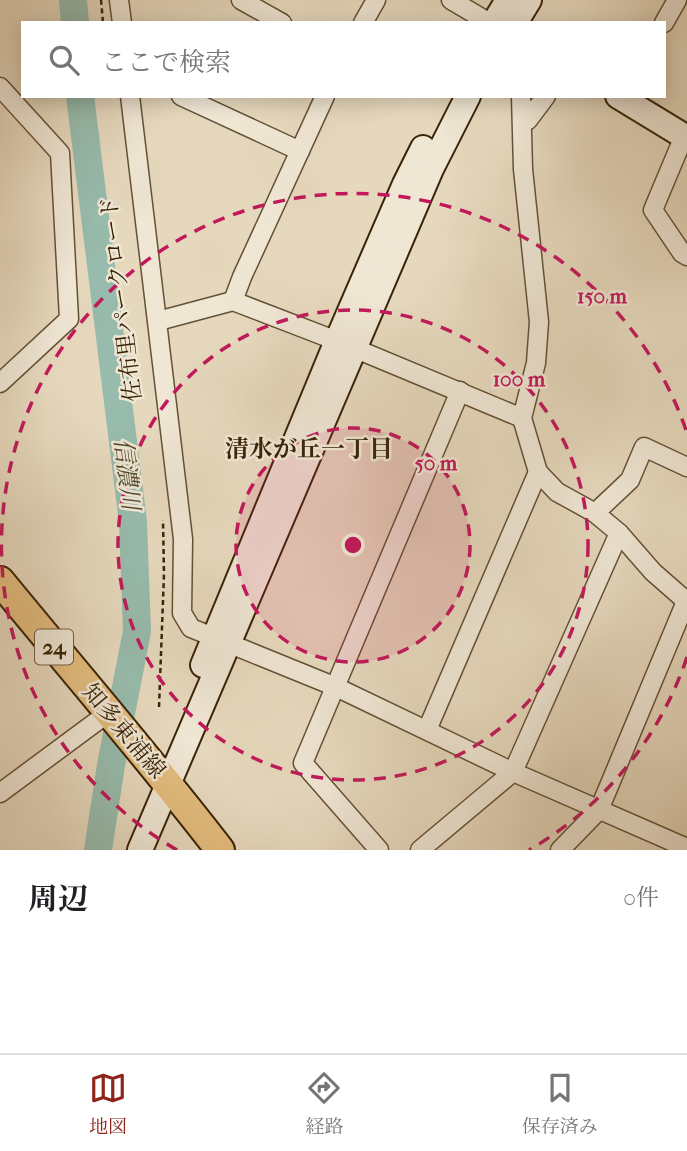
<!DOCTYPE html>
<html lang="ja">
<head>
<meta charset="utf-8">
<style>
  :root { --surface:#fff; --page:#f2f2f2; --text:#202124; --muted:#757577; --line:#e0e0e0; --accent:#8f2418 }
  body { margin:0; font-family:"IM FELL French Canon","Noto Serif JP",serif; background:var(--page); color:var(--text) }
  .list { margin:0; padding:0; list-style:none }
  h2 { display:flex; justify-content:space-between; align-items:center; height:91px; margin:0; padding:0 28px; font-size:30px }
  h2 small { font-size:23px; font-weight:400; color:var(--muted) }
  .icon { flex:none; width:38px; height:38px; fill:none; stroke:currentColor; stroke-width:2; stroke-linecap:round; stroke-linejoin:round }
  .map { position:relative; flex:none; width:687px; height:850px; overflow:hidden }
  .search { position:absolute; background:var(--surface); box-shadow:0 4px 18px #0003; left:21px; right:21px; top:21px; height:77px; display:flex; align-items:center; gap:18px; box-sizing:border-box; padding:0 24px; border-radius:0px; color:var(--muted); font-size:26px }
  .sheet { height:203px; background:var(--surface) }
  nav { display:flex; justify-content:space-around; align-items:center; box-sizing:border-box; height:98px; border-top:2px solid var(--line); background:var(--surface); font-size:19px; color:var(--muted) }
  nav a { display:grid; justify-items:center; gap:4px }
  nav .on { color:var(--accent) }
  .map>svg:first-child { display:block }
</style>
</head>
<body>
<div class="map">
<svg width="687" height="850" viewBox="0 0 687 850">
  <rect width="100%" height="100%" fill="#e6d8bd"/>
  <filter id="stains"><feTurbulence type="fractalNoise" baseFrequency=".00286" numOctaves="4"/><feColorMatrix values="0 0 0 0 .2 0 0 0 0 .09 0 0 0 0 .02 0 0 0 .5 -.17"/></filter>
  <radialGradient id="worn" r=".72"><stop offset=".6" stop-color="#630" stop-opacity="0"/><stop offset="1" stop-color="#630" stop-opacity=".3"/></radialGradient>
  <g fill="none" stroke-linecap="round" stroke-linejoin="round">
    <!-- river -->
    <g stroke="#97bbac" stroke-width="28">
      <path d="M73,0L75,23"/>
      <path d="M80,96L133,522L137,631L111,765L98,850"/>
    </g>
    <defs>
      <g id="street">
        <path d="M119,0L122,23"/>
        <path d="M241,0L282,23"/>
        <path d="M451,0L490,23"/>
        <path d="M363,23L376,0"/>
        <path d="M664,23L677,0"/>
        <path d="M0,87L60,153L69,319L0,383"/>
        <path d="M130,96L183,539L182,613L191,628L336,687L513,772L687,848"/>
        <path d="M181,96L300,151"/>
        <path d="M521,96L523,169L539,322L536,363L522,418L538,472L557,492L595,513L619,533L653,572L685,600"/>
        <path d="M525,108L528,120L546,96"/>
        <path d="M684,136L653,210L682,253L687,256"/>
        <path d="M233,301L242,277L325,96"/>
        <path d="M158,321L233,301L337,341L522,418"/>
        <path d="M595,513L630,480L644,447L687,467"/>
        <path d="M427,730L538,472"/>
        <path d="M0,793L108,713"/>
        <path d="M379,850L303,763L460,391"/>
        <path d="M420,850L513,772L619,533"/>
        <path d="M560,850L599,810L687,599"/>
      </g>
      <g id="secondary">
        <path d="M494,23L508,0"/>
        <path d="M515,23L529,0"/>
        <path d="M618,96L687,138"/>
        <path d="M203,665L337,341L405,184L423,148"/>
        <path d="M140,850L431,169L468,96"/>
      </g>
      <path id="primary" d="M0,581C73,670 149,758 220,850"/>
    </defs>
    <!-- street casing -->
    <use href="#street" stroke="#645134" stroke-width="21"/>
    <!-- secondary casing -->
    <use href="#secondary" stroke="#392406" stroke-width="28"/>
    <!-- primary casing -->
    <use href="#primary" stroke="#392406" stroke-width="32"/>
    <!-- path -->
    <g stroke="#392406" stroke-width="2.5" stroke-dasharray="5 3.5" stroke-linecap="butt">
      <path d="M101,0L103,23"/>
      <path d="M159,707L164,574L163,520"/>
    </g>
    <!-- street -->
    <use href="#street" stroke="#efe6d4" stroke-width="18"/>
    <!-- secondary -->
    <use href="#secondary" stroke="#efe6d4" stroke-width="24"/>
    <!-- primary -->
    <use href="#primary" stroke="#e3bc7e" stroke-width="28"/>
  </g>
  <!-- distance rings -->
  <circle cx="353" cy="545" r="117" fill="#c2185b" fill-opacity=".12"/>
  <g fill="none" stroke="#c2185b" stroke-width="3.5" stroke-dasharray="12 9">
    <circle cx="353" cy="545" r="117"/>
    <circle cx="353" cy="545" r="235"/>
    <path d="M687 657A352 352 0 0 1 529 850M177 850A352 352 0 1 1 687 433"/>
  </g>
  <g text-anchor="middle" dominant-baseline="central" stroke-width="5" stroke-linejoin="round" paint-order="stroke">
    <!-- shield labels -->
    <rect fill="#efe6d4" stroke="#705e44" stroke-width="2" x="35" y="629.5" width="38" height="35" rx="5"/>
    <g font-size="21" font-weight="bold" fill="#392406">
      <text x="54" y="647">24</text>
    </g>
    <!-- street labels -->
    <g font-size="23" fill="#392406" stroke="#efe6d4">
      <text transform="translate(121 299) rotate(-97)">佐布里パークロード</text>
      <text transform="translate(124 731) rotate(50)">知多東浦線</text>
    </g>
    <!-- neighbourhood labels -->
    <g font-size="24" font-weight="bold" fill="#392406" stroke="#efe6d4">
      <text x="309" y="449">清水が丘一丁目</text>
    </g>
    <!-- water labels -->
    <g font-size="24" font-style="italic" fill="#504a30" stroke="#efe6d4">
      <text transform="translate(127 474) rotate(83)">信濃川</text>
    </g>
  </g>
  <circle cx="353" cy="545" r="10" fill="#c2185b" stroke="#efe6d4" stroke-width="3.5"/>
  <g font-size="21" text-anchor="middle" font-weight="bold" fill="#c2185b" stroke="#efe6d4" stroke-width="5" stroke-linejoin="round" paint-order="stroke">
    <text x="602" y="303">150 m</text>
    <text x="519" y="386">100 m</text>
    <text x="436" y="470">50 m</text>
  </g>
  <rect width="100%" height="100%" filter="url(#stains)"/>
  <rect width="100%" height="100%" fill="url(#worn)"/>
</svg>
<div class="search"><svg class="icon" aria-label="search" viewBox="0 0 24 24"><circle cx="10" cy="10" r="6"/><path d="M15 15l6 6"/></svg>ここで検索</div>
</div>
<section class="sheet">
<h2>周辺<small>0件</small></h2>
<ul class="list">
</ul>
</section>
<nav>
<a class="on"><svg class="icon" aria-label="map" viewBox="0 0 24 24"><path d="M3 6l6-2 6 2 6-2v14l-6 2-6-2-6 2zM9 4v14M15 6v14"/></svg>地図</a>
<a><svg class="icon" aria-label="directions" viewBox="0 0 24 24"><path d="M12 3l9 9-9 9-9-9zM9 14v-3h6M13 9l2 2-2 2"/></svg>経路</a>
<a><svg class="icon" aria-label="saved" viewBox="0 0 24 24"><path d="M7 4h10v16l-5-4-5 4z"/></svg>保存済み</a>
</nav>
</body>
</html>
